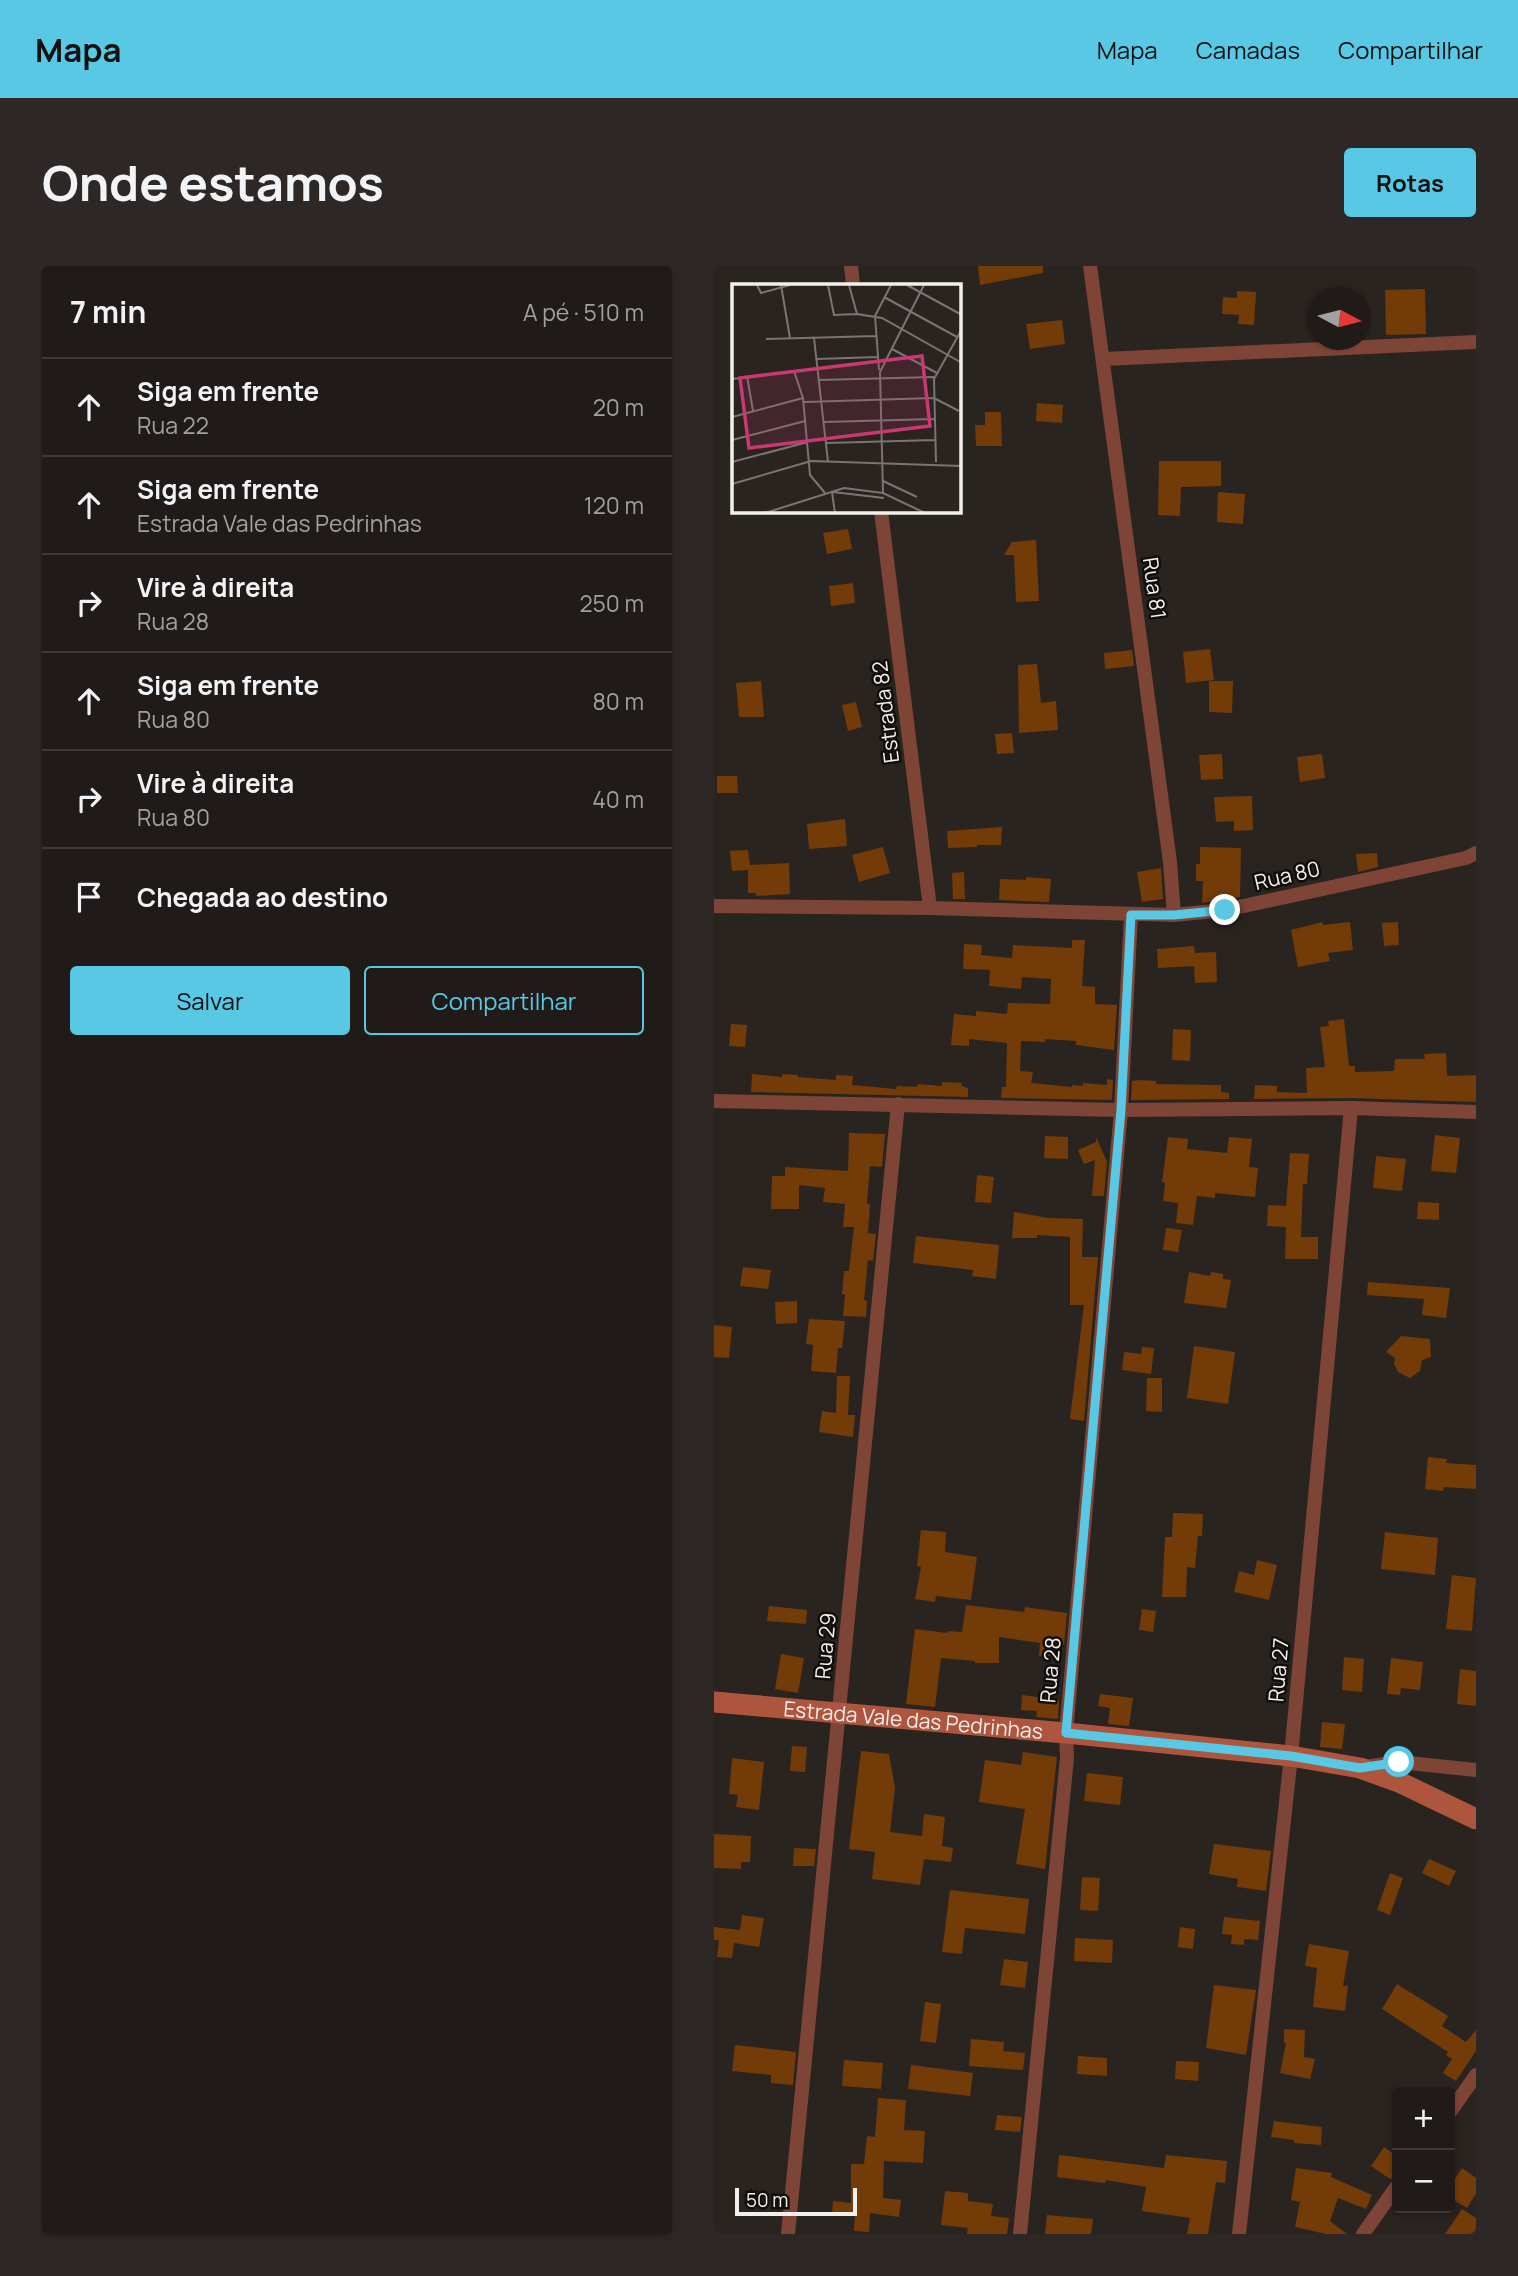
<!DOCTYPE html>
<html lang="pt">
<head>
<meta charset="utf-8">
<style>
  :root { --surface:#201b18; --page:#2d2825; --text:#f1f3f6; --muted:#a2a1a2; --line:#3d3937; --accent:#58c8e4 }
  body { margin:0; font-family:Manrope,sans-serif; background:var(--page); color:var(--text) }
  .controls { position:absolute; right:21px; bottom:21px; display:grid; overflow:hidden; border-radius:7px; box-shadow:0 2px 5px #0004 }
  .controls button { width:63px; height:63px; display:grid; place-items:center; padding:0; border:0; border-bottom:2px solid var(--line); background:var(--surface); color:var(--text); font:35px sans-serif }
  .compass { position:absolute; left:594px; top:21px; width:63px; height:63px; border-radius:50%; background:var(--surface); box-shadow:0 2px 5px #0004; rotate:97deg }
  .scale { position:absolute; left:21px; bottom:18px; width:122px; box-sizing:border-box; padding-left:7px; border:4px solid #f3efec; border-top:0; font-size:19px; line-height:24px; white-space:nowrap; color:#f3efec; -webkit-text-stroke:5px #110e0c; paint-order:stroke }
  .stop { position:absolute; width:21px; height:21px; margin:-16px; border:5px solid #58c8e4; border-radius:50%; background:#fff }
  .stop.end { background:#58c8e4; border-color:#fff; box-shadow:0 2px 7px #0008 }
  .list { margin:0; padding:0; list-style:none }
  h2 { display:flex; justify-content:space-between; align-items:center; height:91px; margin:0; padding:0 28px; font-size:30px }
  h2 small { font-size:23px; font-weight:400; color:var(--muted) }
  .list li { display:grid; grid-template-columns:46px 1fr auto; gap:21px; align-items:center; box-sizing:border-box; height:98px; padding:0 28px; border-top:2px solid var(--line) }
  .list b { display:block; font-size:26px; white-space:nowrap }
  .list p { margin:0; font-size:23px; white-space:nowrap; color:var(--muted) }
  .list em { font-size:23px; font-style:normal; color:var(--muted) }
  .actions { display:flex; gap:14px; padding:21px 28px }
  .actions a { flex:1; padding:16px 0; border:2px solid var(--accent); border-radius:7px; text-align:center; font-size:24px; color:var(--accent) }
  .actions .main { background:var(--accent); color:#111 }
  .icon { flex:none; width:38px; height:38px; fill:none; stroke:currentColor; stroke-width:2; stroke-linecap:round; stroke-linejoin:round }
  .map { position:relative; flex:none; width:762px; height:1968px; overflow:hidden; border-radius:7px }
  header { display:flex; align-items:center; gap:42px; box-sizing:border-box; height:98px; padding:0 35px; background:var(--accent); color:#111 }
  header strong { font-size:33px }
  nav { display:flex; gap:38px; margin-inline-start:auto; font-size:24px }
  .intro { display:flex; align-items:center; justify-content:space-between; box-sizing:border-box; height:168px; padding:0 42px }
  h1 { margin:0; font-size:49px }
  .button { padding:18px 32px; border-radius:7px; background:var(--accent); color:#111; font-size:24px; font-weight:700 }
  main { display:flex; gap:42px; padding:0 42px }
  aside { flex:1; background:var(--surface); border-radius:7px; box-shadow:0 2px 5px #0004 }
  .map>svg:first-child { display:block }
</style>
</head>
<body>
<header>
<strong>Mapa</strong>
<nav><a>Mapa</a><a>Camadas</a><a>Compartilhar</a></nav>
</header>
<div class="intro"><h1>Onde estamos</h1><a class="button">Rotas</a></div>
<main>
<aside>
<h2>7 min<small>A pé · 510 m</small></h2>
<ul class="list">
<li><svg class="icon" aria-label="ahead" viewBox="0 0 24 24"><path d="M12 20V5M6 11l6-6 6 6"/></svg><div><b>Siga em frente</b><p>Rua 22</p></div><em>20 m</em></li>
<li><svg class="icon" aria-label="ahead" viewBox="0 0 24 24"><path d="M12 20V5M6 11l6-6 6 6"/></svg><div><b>Siga em frente</b><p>Estrada Vale das Pedrinhas</p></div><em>120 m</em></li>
<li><svg class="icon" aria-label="right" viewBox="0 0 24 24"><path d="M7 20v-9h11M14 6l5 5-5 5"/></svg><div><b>Vire à direita</b><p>Rua 28</p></div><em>250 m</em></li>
<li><svg class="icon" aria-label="ahead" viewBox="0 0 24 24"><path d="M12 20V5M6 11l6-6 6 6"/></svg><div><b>Siga em frente</b><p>Rua 80</p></div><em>80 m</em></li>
<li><svg class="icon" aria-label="right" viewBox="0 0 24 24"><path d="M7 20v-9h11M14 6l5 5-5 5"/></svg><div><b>Vire à direita</b><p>Rua 80</p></div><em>40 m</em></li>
<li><svg class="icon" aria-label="arrive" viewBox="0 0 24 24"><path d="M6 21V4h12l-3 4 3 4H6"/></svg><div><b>Chegada ao destino</b></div></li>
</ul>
<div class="actions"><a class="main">Salvar</a><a>Compartilhar</a></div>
</aside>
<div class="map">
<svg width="762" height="1968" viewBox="0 0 762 1968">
  <rect width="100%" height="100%" fill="#2a2420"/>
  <!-- building -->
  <g fill="#723b08">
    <path d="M264,0H329V7L266,19Z"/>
    <path d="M711,23L712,68L672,69L671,24Z"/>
    <path d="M523,25L542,26L540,59L524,58L525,49L508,48L509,31L523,32Z"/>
    <path d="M348,54L351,78L316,83L312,58Z"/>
    <path d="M323,137L349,139L348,157L322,155Z"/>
    <path d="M271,146H287L288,180H262L261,159H271Z"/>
    <path d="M445,195H507V220L467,221L466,250L444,249Z"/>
    <path d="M504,226L531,228L529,258L503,256Z"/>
    <path d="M134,263L138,283L113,288L109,267Z"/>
    <path d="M322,274L325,335L302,336L300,289H290L298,276Z"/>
    <path d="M139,317L141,337L117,340L115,320Z"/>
    <path d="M496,383L500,414L472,417L469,386Z"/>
    <path d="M418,384L420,400L391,403L390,387Z"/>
    <path d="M323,398L327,437L342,435L344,464L305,467L304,399Z"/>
    <path d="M47,415L50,451H25L22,417Z"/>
    <path d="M495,415H519L518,447L495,446Z"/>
    <path d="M142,436L148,461L134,465L128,439Z"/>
    <path d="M298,467L300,487L283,488L281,468Z"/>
    <path d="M508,488L509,513L487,514L485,489Z"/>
    <path d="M608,488L611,512L586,516L583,491Z"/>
    <path d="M3,510H23L24,527H3Z"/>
    <path d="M538,530L539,564L520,565V555L502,556L500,531Z"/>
    <path d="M131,553L133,580L95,583L93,558Z"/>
    <path d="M288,561L287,579H263V581L234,582L233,565Z"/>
    <path d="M169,581L176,607L145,616L138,589Z"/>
    <path d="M486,581L527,582L526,631L488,637L489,615H482V598H486Z"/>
    <path d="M34,584L36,599L75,597L76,628L42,630V627H34V604L18,605L16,585Z"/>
    <path d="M663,587L664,601L644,606L642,588Z"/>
    <path d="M447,602L449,633L428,636L423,606Z"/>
    <path d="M250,606L251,633H239L238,607Z"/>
    <path d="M312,611L337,613L335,636L285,634L286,613L312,614Z"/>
    <path d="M608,656L609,659L636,656L639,684L614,687L616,695L584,701L577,664Z"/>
    <path d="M684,656L685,679L670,680L668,657Z"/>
    <path d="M358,674H371L368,720L381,721V738L403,739L400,784L362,779V775L331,773V776L307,775L306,805L319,806L317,817L358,821V819L369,820V817L393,819V813L399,814L398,834L287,832L288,821H292L293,777L255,773V780L237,779L240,748L262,750V745L293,748L294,737L336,738L337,713L308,711L307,723L275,720L276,704L249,703L250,678L268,679L267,689L298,692L299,679L358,682Z"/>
    <path d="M480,680L481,687L502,686L503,716L481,717L480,700L444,702L443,683Z"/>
    <path d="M630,753L635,800H641V806L680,805L681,793H711L710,788L732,787L733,810L762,809V836L637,832L540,833L541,819L563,820V826L593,827L592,802L611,801L606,761L615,760L614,755Z"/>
    <path d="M17,758L33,759L31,781L15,780Z"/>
    <path d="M459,763L477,764L476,795L458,794Z"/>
    <path d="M38,808L68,811V808L84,809V811L122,814V809L139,810L138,819L182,823L183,820L203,821L204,818L228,820V816L248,817L247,820L254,822V831L37,826Z"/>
    <path d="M425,814L442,815V818L507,819V826L515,827V833L417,834L418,815Z"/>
    <path d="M135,867L171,868L168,901L156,900L153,938H156L154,967L162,968L159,995L154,994L150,1034L153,1035L152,1051L129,1050L131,1028H128L130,1005H135L140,961H129L131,938L109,936L111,922L85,919V943H57L58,910H71V901L134,905Z"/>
    <path d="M721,869L746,872L742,907L717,905Z"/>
    <path d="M331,870L354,871V893L330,892Z"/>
    <path d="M382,871L393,896L390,930H378L381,894L370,898L364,884L382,876Z"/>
    <path d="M454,871L474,873L473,883L513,887L515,871L538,873L535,901L544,902L541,931L501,927V932L483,930L479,959L462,957L464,937L449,935L451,917L448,916Z"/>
    <path d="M576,887L595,888L593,918H589L587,971H604V993H571L572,961L553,960L554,939L572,940Z"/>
    <path d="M662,890L692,893L688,925L659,922Z"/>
    <path d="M263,909L280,911L277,937L261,936Z"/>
    <path d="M704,936L725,937V954L703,953Z"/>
    <path d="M300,946L334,952L369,953L368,991H384L370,1155L356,1153L370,1039H356V971L323,969V972H298Z"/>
    <path d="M452,962L468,964L464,986L449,984Z"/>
    <path d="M202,970L285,979L282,1013L258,1010L259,1004L199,997Z"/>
    <path d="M29,1001L57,1004L54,1023L26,1020Z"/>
    <path d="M475,1006L496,1010L497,1006L509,1008V1013L517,1014L512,1042L470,1037Z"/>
    <path d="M654,1016L736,1022L732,1052L708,1049L710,1033L653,1029Z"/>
    <path d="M83,1035V1057L62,1058L61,1036Z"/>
    <path d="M95,1053L131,1055L128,1082H124L122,1107L97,1105L99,1079L92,1078Z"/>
    <path d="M0,1059L18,1061L15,1092L0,1091Z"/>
    <path d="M687,1070L716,1073L717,1091L708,1094L706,1105L696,1112L684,1106L680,1098L681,1092L672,1086Z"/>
    <path d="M480,1080L521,1086L514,1138L473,1132Z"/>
    <path d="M428,1081L440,1082L437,1108L408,1104L410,1086L427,1088Z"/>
    <path d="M123,1110H136L134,1149H141L139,1171L105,1166L108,1145L122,1147Z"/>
    <path d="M433,1112H448V1146L432,1145Z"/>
    <path d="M714,1191L733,1193L732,1197L762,1199V1223L730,1221L729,1225L711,1223Z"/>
    <path d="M459,1247L489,1248L488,1270H484L481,1302L473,1301L472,1331H448L451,1271H458Z"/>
    <path d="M207,1264L232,1266L231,1286L263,1291L257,1334L222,1330L221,1336L201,1333L207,1301L203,1300Z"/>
    <path d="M671,1266L724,1272L721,1309L667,1303Z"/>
    <path d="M543,1294L563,1299L555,1334L520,1326L525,1305L540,1309Z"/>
    <path d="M738,1309L762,1312L758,1365L732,1363Z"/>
    <path d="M252,1339L310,1346L311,1341L353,1347L350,1379L340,1378L338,1391L325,1390L326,1377L285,1371V1397H261V1395L227,1392L221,1441L192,1438L201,1363L233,1367L234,1365L248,1366Z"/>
    <path d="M55,1340L93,1344L92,1358L53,1355Z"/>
    <path d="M428,1343L442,1345L439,1366L425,1364Z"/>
    <path d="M67,1388L90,1392L84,1427L61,1423Z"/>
    <path d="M630,1391L650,1393L648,1426L628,1424Z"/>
    <path d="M677,1392L709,1396L706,1424L687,1422L686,1429L673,1428Z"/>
    <path d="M746,1403L762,1405V1440L743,1438Z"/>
    <path d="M386,1428L419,1432L415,1460L394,1458L396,1442L384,1440Z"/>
    <path d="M308,1429L345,1434L344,1453L322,1451L323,1445L307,1444Z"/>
    <path d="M608,1456L631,1458L628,1483L606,1481Z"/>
    <path d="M78,1480L93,1481L91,1506L76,1505Z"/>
    <path d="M147,1485L175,1488L181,1522L176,1566L208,1570L210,1548L231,1551L228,1580L239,1582L237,1596L210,1593L206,1619L158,1613L161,1586L135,1583Z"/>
    <path d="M309,1486L343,1491L331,1603L302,1598L311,1543L265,1536L271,1494L307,1499Z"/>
    <path d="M18,1492L50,1496L45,1544L22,1541L24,1529L15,1528Z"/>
    <path d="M373,1507L409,1511L406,1539L370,1535Z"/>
    <path d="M0,1568L37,1570L36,1596H27V1603L0,1602Z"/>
    <path d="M500,1578L557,1585L552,1625L523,1621L524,1613L495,1608Z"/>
    <path d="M80,1582L102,1583L100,1600H79Z"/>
    <path d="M715,1593L742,1605L735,1620L708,1607Z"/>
    <path d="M676,1607L689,1612L676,1649L663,1644Z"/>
    <path d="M368,1611L386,1612L384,1645L366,1644Z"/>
    <path d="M236,1624L315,1633L311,1668L251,1662L248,1688L228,1686Z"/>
    <path d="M28,1649L50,1652L45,1681L20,1677L18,1692L3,1691L5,1674H0V1661L26,1664Z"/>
    <path d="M510,1651L546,1655L544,1674L530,1673V1679L517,1678L518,1669L508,1668Z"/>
    <path d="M466,1661L481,1663L479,1683L464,1681Z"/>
    <path d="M361,1672L399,1674L398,1697L360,1695Z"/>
    <path d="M595,1678L635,1685L629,1720H634L631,1745L599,1741L603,1702L591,1700Z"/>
    <path d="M290,1693L314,1696L311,1722L286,1719Z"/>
    <path d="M683,1718L734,1750L728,1760L752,1776L762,1764V1785L742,1815L729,1807L738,1793L732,1789L734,1786L668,1743Z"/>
    <path d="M500,1719L542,1724L532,1789L492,1782Z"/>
    <path d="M211,1736L227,1738L222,1777L206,1775Z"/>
    <path d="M570,1763L591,1764L590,1791L601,1793L596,1813L566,1807L572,1777H570Z"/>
    <path d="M257,1773L290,1776L289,1785L311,1787L309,1804L255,1800Z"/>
    <path d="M21,1779L82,1786L79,1819L57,1817V1809L18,1805Z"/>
    <path d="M364,1790L393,1792V1810L363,1808Z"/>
    <path d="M130,1794L169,1797L167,1823L128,1820Z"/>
    <path d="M462,1795L485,1796L484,1815L461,1813Z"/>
    <path d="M197,1799L259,1807L256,1830L194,1823Z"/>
    <path d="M164,1832L192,1834L190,1864L211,1865L209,1897L170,1895L169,1932L187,1934L185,1951L156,1947L155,1966L140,1965L141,1950L118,1948L119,1935L137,1937V1898H150L153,1870L161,1871Z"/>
    <path d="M283,1849L308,1851L306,1866L281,1864Z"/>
    <path d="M560,1855L608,1861L607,1879L580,1877V1874L557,1871Z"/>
    <path d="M670,1881L683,1890V1910L676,1913L657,1900Z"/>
    <path d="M345,1889L450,1902L452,1889L513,1895L511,1917L502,1916L494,1968H473L476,1952L428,1945L432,1921L392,1914L391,1917L343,1911Z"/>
    <path d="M582,1902L618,1907L617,1911L658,1929L652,1943L624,1932L616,1955L633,1968H612L581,1961L586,1936L577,1934Z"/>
    <path d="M748,1902L762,1912V1928L753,1942L736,1932V1920Z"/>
    <path d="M231,1925L254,1927V1935L279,1938L277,1950L295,1952L293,1968H253L254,1962L227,1959Z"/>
    <path d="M748,1943L762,1952V1968H731Z"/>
    <path d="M333,1949L379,1953L377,1968H331Z"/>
  </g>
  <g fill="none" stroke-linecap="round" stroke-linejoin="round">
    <!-- street -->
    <g stroke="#7e4537" stroke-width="14">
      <path d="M137,0L139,19"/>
      <path d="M376,0L456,596L460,649"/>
      <path d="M390,93L762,76"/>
      <path d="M167,245L216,642"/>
      <path d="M0,640L216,642L460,649L511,644L752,592L762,587"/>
      <path d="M0,835L407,844L637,842L762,846"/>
      <path d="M650,1501L685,1496L762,1504"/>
      <path d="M736,1846L762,1809"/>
      <path d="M74,1968L184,838"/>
      <path d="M306,1968L353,1492L352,1467L407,844L417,649"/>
      <path d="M525,1968L577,1490L637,842"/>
      <path d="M649,1968L683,1920"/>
    </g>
    <!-- secondary -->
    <path stroke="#ae553e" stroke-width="21" id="s1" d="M0,1436L352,1467L577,1490L646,1502L685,1516L762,1553"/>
  </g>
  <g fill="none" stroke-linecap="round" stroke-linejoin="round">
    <!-- route -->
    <path stroke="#58c8e4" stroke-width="9" d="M511,644L460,649H417L407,844L352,1467L577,1490L646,1502L685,1496"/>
  </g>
  <g text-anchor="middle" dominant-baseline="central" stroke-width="5" stroke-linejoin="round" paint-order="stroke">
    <!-- street labels -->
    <g font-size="21" fill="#f3efec" stroke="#110e0c">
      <text transform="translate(441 322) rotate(82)">Rua 81</text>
      <text transform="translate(171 446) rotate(-97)">Estrada 82</text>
      <text transform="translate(573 609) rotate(-13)">Rua 80</text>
      <text transform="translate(111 1380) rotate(-85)">Rua 29</text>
      <text transform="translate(336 1404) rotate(-85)">Rua 28</text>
      <text transform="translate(564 1404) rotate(-85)">Rua 27</text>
      <text stroke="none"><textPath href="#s1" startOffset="200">Estrada Vale das Pedrinhas</textPath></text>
    </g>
  </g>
  <!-- overview -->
  <g transform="translate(18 18)">
    <rect width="229" height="229" fill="#2a2420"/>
    <path fill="none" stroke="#7a7572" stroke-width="2" d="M25,1L29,9L58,1M49,1L58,54M96,1L102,31L125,30M117,1L125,30L150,34L230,79M175,1L230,31M152,13L225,53M82,54L96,178M34,55L145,52M160,65L205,89M85,75L146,73M147,86L143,32L159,1M15,92L21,127M0,95L62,87L71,114L78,191L93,209M87,96L202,93M72,118L202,114L227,127M0,133L71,114M92,138L202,135M0,156L73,137M94,159L203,156M0,178L76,158M204,178L202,95L230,45M151,197L185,213M0,200L79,177L230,182M100,208L103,229M101,208L152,214M151,209L148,88L192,1M33,229L112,204L151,209L193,229"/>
    <path fill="#c93871" fill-opacity="0.15" stroke="#c93871" stroke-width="3.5" d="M190,72L198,142L17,164L8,94Z"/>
    <rect width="229" height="229" fill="none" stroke="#f3efec" stroke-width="3.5"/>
  </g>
</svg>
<div class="controls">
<button>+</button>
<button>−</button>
</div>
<svg class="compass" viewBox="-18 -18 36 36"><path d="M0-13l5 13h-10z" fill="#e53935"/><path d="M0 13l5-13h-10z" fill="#a2a1a2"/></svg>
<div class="scale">50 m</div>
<div class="stop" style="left:685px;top:1496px"></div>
<div class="stop end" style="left:511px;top:644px"></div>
</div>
</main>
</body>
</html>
